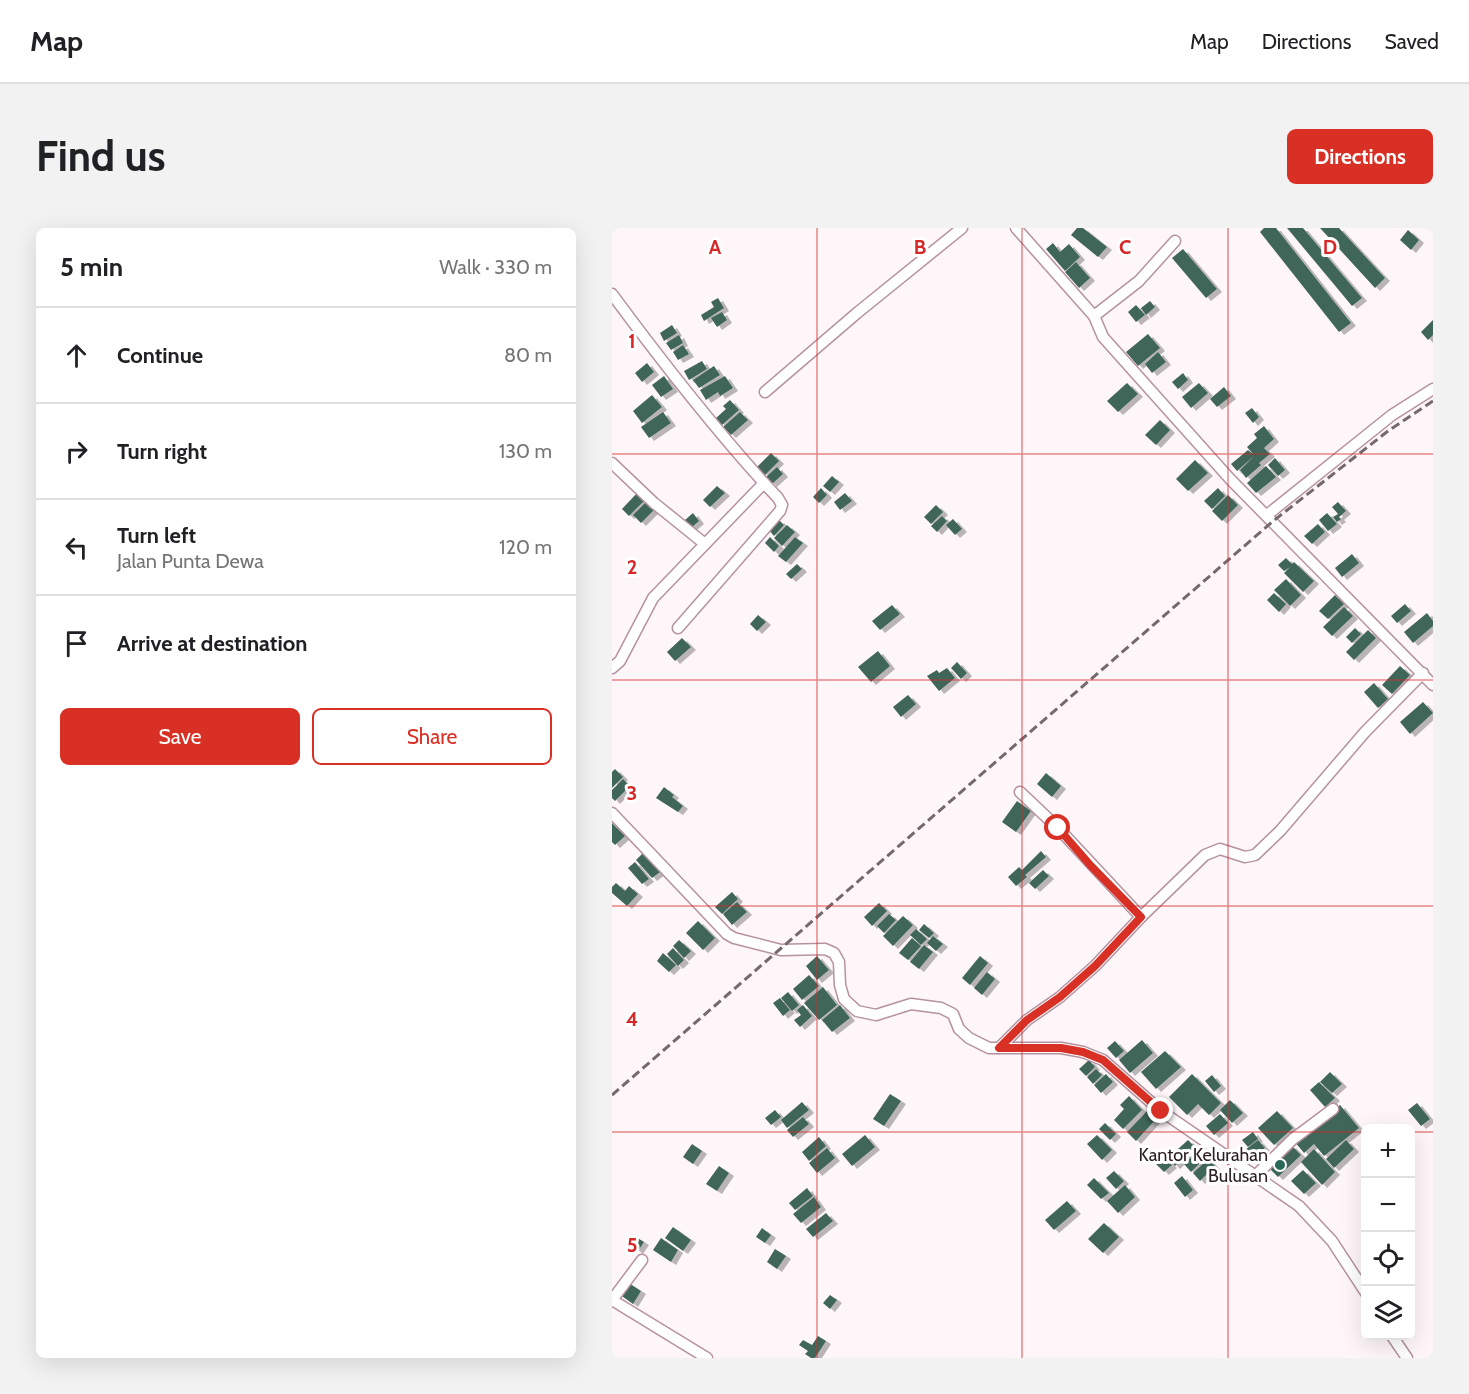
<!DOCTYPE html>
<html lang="en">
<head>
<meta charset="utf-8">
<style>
  :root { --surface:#fff; --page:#f2f2f2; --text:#202124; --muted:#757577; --line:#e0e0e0; --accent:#d93025 }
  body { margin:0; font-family:Cabin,sans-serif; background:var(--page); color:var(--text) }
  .controls { position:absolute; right:18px; bottom:18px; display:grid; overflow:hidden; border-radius:9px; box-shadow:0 6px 24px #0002 }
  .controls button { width:54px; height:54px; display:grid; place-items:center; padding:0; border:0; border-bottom:2px solid var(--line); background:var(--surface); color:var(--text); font:30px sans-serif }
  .stop { position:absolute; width:18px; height:18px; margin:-14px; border:4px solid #d93025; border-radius:50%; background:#fff }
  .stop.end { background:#d93025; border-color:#fff; box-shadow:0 2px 6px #0008 }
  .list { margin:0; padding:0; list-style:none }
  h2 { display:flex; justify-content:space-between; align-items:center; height:78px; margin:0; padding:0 24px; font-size:26px }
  h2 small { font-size:20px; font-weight:400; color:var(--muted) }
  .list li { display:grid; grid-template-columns:39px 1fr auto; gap:18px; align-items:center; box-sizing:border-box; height:96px; padding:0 24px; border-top:2px solid var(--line) }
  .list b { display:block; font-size:22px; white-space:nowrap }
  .list p { margin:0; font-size:20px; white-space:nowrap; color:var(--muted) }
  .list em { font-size:20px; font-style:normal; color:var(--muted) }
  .actions { display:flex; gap:12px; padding:18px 24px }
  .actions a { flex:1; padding:14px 0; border:2px solid var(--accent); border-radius:9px; text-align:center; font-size:21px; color:var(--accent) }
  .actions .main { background:var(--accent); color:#fff }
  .icon { flex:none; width:33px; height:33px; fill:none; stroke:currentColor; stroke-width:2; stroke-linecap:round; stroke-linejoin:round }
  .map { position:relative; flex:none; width:821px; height:1130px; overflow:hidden; border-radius:9px }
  header { display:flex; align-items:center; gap:36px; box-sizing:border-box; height:84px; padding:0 30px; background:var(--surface); border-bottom:2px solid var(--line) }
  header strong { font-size:28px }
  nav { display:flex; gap:33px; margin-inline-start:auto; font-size:21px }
  .intro { display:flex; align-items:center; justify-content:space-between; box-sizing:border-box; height:144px; padding:0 36px }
  h1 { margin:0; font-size:42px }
  .button { padding:15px 27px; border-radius:9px; background:var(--accent); color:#fff; font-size:21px; font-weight:700 }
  main { display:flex; gap:36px; padding:0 36px }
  aside { flex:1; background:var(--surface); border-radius:9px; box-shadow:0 6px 24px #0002 }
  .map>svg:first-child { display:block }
</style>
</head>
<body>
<header>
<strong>Map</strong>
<nav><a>Map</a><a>Directions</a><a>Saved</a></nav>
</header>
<div class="intro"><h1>Find us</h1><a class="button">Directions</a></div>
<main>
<aside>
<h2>5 min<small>Walk · 330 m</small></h2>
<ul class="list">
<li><svg class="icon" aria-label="ahead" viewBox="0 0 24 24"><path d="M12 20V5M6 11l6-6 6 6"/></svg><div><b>Continue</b></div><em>80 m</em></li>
<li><svg class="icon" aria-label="right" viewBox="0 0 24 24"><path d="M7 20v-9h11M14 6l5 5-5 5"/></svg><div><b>Turn right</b></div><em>130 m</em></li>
<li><svg class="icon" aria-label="left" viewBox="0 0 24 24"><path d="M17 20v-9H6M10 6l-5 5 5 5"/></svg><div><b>Turn left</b><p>Jalan Punta Dewa</p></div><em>120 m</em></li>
<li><svg class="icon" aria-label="arrive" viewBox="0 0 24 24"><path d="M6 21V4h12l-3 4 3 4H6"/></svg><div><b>Arrive at destination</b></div></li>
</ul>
<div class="actions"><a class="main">Save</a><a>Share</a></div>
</aside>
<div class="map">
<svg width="821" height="1130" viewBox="0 0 821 1130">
  <defs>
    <filter id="shadow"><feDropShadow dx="5" dy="3" stdDeviation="0" flood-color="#0004"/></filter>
  </defs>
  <rect width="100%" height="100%" fill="#fef6f9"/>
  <!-- building -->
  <g fill="#41665a" filter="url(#shadow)">
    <path d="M465,0H471L495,19L486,29L459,7Z"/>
    <path d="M652,0H664L739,95L727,104L648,4Z"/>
    <path d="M675,0H691L750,70L740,78Z"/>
    <path d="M708,0H727L773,50L763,60Z"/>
    <path d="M796,2L807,12L799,22L788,12Z"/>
    <path d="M441,15L448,24L457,16L468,29L453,43L434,21Z"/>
    <path d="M571,21L605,61L594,70L560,30Z"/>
    <path d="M464,34L478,50L467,60L453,44Z"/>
    <path d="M106,70L112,80L92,93L89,87L102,79L99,74Z"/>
    <path d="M538,73L543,79L534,87L529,80Z"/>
    <path d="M524,77L533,87L524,94L516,84Z"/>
    <path d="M110,84L115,92L105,99L99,90Z"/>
    <path d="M821,92V107L816,112L809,104Z"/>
    <path d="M60,97L65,105L52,113L48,105Z"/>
    <path d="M536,106L548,120L526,138L514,124Z"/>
    <path d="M67,107L71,115L59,122L54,115Z"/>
    <path d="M71,117L77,126L66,132L61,124Z"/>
    <path d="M546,124L554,134L540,145L533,136Z"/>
    <path d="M90,133L95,141L77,152L72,143Z"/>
    <path d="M35,135L42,144L30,154L23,145Z"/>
    <path d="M102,138L108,147L87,160L81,152Z"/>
    <path d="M571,145L576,152L566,161L560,154Z"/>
    <path d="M52,148L61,161L49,169L40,157Z"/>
    <path d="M113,148L121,160L108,168L106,164L94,172L88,162Z"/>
    <path d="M515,155L526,166L506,184L495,173Z"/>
    <path d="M587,155L596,165L579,180L570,169Z"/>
    <path d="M612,159L619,168L605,179L598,171Z"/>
    <path d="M40,167L50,179L30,195L21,183Z"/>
    <path d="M118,172L127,182L110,197L104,190L114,181L111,178Z"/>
    <path d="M640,180L647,189L641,195L633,185Z"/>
    <path d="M51,184L59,195L37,210L29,199Z"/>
    <path d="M128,184L136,192L119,207L111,199Z"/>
    <path d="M548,192L558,202L544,217L533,207Z"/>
    <path d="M652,198L662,211L652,220L658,226L647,235L649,237L634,250L628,242L642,228L625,243L619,236L636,222L641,226L635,219L645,210L642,206Z"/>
    <path d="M159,225L167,233L153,247L145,239Z"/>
    <path d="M663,230L673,242L666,248L656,237Z"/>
    <path d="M583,232L596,245L576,263L564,251Z"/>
    <path d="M654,238L664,249L644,265L635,255Z"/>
    <path d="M165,239L171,246L160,256L154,249Z"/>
    <path d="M220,248L227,254L218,264L211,258Z"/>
    <path d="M105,258L113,265L98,279L91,272Z"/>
    <path d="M209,260L215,267L207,275L201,269Z"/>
    <path d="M606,260L613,268L600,281L592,273Z"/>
    <path d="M26,264L34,271L17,288L10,281Z"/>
    <path d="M233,265L240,273L228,282L222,274Z"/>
    <path d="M616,267L626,277L610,293L600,283Z"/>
    <path d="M34,274L42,282L29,295L21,287Z"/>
    <path d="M726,274L734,283L727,289L729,291L725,294L721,289L726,286L720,279Z"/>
    <path d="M324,277L331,284L319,296L312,289Z"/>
    <path d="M81,285L87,293L80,299L73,292Z"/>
    <path d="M715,285L725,296L716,303L707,292Z"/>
    <path d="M330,288L335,293L325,304L319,298Z"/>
    <path d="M341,291L350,301L343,307L334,297Z"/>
    <path d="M167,292L172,297L162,308L157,302Z"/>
    <path d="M706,296L713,304L700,316L692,308Z"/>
    <path d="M175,297L183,304L170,318L162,310Z"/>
    <path d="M158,309L167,318L162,324L153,315Z"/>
    <path d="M183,309L191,315L174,334L166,328Z"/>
    <path d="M740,326L747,335L730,349L723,340Z"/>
    <path d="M674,330L680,336L682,334L702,353L691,364L672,345L678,339L672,343L666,337Z"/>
    <path d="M185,336L190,341L179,351L174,346Z"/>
    <path d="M674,351L689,367L678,378L662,362Z"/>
    <path d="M662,365L674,376L667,384L655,372Z"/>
    <path d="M723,367L732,376L716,391L707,383Z"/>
    <path d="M793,376L799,383L785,395L779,388Z"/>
    <path d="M280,377L288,386L268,402L260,393Z"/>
    <path d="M732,379L741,388L720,408L711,399Z"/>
    <path d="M815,385L821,393V398L801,415L792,404Z"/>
    <path d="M146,387L154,394L145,403L138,396Z"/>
    <path d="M743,400L749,406L740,415L734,409Z"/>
    <path d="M756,402L764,410L742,432L734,424Z"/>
    <path d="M70,410L79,419L63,433L55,424Z"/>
    <path d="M266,423L278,438L259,454L246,439Z"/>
    <path d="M345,434L355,445L349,451L339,440Z"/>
    <path d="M788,438L798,447L780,466L770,457Z"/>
    <path d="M335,440L343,450L327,463L315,448L325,442L327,445Z"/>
    <path d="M762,455L776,471L766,480L752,464Z"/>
    <path d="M296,467L304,476L289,489L281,479Z"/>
    <path d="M811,474L821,485L798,506L788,494Z"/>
    <path d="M3,541L11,549L0,560V544Z"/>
    <path d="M434,545L449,558L440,569L425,556Z"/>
    <path d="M11,551L18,558L3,573L0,570V562Z"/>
    <path d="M52,559L62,567L60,569L71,578L66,584L44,570Z"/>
    <path d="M405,573L419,583L404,604L390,594Z"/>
    <path d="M0,595L13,608L3,617L0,614Z"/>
    <path d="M429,623L434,629L413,647L415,649L404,658L396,649L407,639L410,642Z"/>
    <path d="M31,625L48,644L40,650L24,632Z"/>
    <path d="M23,634L37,651L30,656L16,640Z"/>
    <path d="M431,642L437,648L423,661L417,655Z"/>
    <path d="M4,655L13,663L17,658L26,666L15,678L0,665V659Z"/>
    <path d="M120,664L126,671L110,686L103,679Z"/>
    <path d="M125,674L135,684L120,697L111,686Z"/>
    <path d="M267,675L275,683L260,698L252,689Z"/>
    <path d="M277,686L284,692L272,705L265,698Z"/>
    <path d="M291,688L301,697L281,718L271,708Z"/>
    <path d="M86,693L103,710L91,722L74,705Z"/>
    <path d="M312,696L322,705L317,710L307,702Z"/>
    <path d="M304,701L315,711L309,717L298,707Z"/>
    <path d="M321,708L331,716L324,723L315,715Z"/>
    <path d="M300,710L309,718L296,732L287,725Z"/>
    <path d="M67,712L79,723L72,730L61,718Z"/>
    <path d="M312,717L321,724L307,741L298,734Z"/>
    <path d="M61,720L72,732L66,738L55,726Z"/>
    <path d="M51,725L64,737L57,744L45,733Z"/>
    <path d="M205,728L217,742L205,752L194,738Z"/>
    <path d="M368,728L376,735L358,757L350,750Z"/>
    <path d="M375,744L383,751L370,767L362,760Z"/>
    <path d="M197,747L207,758L190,772L181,761Z"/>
    <path d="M211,759L225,777L207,792L192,775Z"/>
    <path d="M176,764L187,777L180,783L169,770Z"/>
    <path d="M168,770L178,782L171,788L161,775Z"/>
    <path d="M191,777L200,788L188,799L182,792L189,787L185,782Z"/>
    <path d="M228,777L238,790L220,804L210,792Z"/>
    <path d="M530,812L541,825L518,845L507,832Z"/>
    <path d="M503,813L512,823L504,830L495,820Z"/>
    <path d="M553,823L569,839L544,861L529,844Z"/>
    <path d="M477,832L483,839L474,848L467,841Z"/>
    <path d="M484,841L490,847L481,856L475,849Z"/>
    <path d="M718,844L730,856L720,865L708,854Z"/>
    <path d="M494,846L501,854L489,865L482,857Z"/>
    <path d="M580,846L609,875L597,887L586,876L575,887L557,869Z"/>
    <path d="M600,847L609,858L602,864L593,853Z"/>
    <path d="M707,854L723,870L713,879L698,862Z"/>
    <path d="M278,866L289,873L272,898L261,891Z"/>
    <path d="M517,868L530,882L511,901L502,892L512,881L508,877Z"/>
    <path d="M618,872L631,885L620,895L608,882Z"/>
    <path d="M190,874L197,882L175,900L169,892Z"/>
    <path d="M805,875L818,891L809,898L796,882Z"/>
    <path d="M728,877L747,900L712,928L702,916L692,925L682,913Z"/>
    <path d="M163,882L169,889L159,897L153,890Z"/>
    <path d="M536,882L545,890L524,913L515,904Z"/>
    <path d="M665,883L681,900L662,917L646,900Z"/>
    <path d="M608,886L616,895L602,907L594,898Z"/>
    <path d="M191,889L197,896L181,909L175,902Z"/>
    <path d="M493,895L504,906L498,912L487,901Z"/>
    <path d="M641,904L646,911L636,919L630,912Z"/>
    <path d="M253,907L263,919L240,938L230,926Z"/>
    <path d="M485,907L500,922L490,932L475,916Z"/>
    <path d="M207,909L214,918L197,933L190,924Z"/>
    <path d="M576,912L583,919L563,938L556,930Z"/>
    <path d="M646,912L653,920L639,930L633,922Z"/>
    <path d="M734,912L742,921L722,940L714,931Z"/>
    <path d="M80,916L90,923L81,936L71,929Z"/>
    <path d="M679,917L689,927L666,949L656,939Z"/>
    <path d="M215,920L223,930L205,945L197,935Z"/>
    <path d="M589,920L596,927L579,944L572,936Z"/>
    <path d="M702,921L723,944L710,957L689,934Z"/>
    <path d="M548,925L560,937L552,944L540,932Z"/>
    <path d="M596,931L603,938L588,953L581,945Z"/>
    <path d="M107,938L117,945L105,963L94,956Z"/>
    <path d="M691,942L704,955L692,966L679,953Z"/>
    <path d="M502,943L512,953L504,961L494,950Z"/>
    <path d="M570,948L581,962L573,969L562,955Z"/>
    <path d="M482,950L497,965L489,971L475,957Z"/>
    <path d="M513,957L523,969L506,985L495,973Z"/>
    <path d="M195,960L201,968L183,982L177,975Z"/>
    <path d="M202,969L209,979L189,995L181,986Z"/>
    <path d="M455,973L464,983L442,1002L433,992Z"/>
    <path d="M214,985L221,993L201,1009L194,1001Z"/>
    <path d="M492,995L507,1009L491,1025L476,1011Z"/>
    <path d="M61,999L79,1012L71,1023L53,1010Z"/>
    <path d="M150,1000L159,1007L153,1015L144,1009Z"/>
    <path d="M24,1009L32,1014L26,1023L19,1017Z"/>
    <path d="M49,1010L66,1022L59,1034L41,1022Z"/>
    <path d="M163,1021L174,1028L165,1041L155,1034Z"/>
    <path d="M15,1054L29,1063L21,1076L7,1066Z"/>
    <path d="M218,1067L225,1072L218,1081L211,1075Z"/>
    <path d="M206,1108L214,1113L203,1130H199L193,1126L196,1123L187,1117L191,1112L200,1117Z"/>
  </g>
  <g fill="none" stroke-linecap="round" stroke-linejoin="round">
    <defs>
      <g id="minor">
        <path d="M404,0L482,88L491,109L618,251L821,457"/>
        <path d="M0,66C48,131 98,195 152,255L41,370L8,433L0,440"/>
        <path d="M482,88L527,53L563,13"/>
        <path d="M153,164L245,85L350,0"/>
        <path d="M0,235L42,275L93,316"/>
        <path d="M655,287L780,187L821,161"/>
        <path d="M66,400L168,283L170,277L166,270L152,255"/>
        <path d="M408,564L446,600L529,689"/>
        <path d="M0,585L115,706L122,710L169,722L213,721L222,725L227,734L228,757L232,771L245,783L264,787L299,776L329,780L341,786L347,801L357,810L377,820H449L471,824L491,832L549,883L687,978L720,1013L754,1065"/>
        <path d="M387,820L415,792L448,769L483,738L529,689L593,627L608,621L633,629L643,627L668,603L753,504L811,445"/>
        <path d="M643,948L681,911L721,881"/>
        <path d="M0,1072L95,1130"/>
        <path d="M0,1072L30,1032"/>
        <path d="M780,1108L795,1130"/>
      </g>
    </defs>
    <!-- minor casing -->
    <use href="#minor" stroke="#b692a0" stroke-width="13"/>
    <!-- minor -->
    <use href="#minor" stroke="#fff" stroke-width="10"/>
    <!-- rail -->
    <path stroke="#75696e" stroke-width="3" stroke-dasharray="9 4.5" stroke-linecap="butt" d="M0,867L660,294L776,203L821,173"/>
  </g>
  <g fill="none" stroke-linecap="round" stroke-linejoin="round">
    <!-- route -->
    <path stroke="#d93025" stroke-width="8" d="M446,600L479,638L529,689L483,738L448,769L415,792L387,820H449L471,824L491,832L549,883"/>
  </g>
  <!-- grid -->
  <path fill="none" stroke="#d62828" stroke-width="1.5" stroke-opacity="0.55" d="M205,0V1130M410,0V1130M616,0V1130M0,226H821M0,452H821M0,678H821M0,904H754M798,904H821"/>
  <!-- markers -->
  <circle fill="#296958" stroke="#fff" stroke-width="2" cx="668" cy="937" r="6"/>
  <g text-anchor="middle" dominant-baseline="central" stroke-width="6" stroke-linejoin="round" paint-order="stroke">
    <!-- poi labels -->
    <g font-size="18" fill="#2b1d23" stroke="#fff" text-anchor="end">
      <text x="656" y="927">Kantor Kelurahan<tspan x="656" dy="21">Bulusan</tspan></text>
    </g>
  </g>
  <g font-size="20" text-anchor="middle" font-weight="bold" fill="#d62828" stroke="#fff" stroke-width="6" stroke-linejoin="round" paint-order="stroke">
    <text x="103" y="26">A</text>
    <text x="308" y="26">B</text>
    <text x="513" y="26">C</text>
    <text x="718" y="26">D</text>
    <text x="20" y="120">1</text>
    <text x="20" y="346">2</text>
    <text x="20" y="572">3</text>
    <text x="20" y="798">4</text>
    <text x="20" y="1024">5</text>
  </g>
</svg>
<div class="controls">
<button>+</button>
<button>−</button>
<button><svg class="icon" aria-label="locate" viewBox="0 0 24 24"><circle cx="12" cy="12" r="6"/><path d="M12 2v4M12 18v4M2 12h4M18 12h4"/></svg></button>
<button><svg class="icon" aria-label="layers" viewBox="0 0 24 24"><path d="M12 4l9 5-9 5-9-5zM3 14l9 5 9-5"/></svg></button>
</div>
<div class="stop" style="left:446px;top:600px"></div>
<div class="stop end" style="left:549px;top:883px"></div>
</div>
</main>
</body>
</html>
